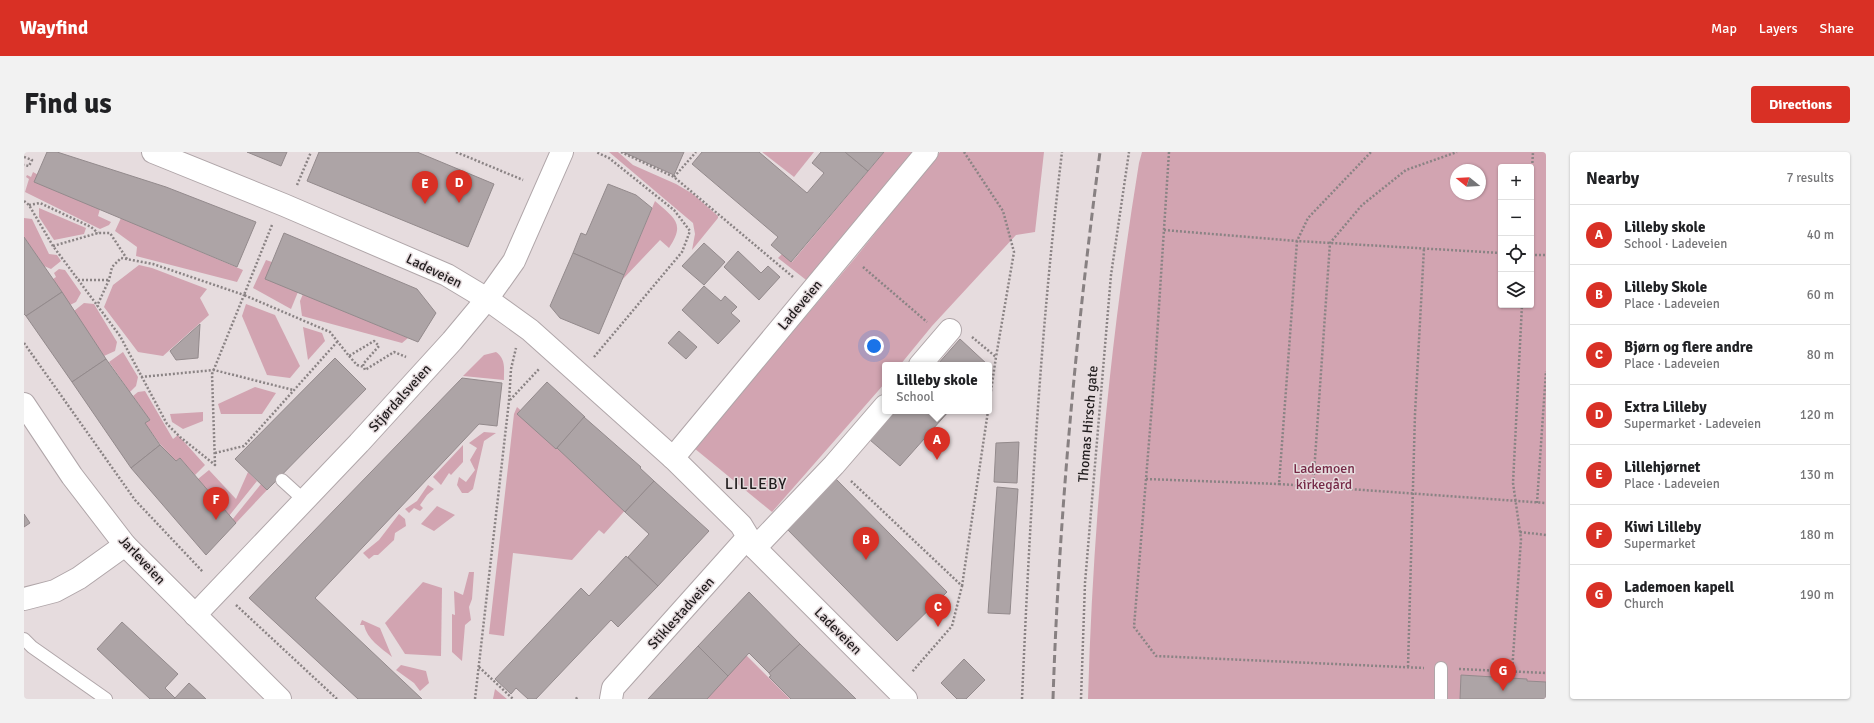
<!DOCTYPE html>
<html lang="en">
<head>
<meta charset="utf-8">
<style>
  :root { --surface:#fff; --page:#f2f2f2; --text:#202124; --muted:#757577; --line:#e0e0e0; --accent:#d93025 }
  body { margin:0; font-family:Signika,sans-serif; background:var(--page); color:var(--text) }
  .controls { position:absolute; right:12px; top:12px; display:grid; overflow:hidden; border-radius:4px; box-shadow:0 1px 3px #0004 }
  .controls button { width:36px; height:36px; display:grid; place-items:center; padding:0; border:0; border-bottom:1px solid var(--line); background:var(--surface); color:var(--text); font:20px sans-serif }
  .compass { position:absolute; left:1426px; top:12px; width:36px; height:36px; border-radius:50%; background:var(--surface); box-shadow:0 1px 3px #0004; rotate:288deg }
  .you { position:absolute; left:850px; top:194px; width:14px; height:14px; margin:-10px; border:3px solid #fff; border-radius:50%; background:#1a73e8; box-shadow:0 0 0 6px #1a73e833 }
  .badge { display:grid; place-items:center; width:26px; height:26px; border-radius:50%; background:var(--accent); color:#fff; font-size:13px; font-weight:700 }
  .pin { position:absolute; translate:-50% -33px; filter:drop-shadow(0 1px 2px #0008) }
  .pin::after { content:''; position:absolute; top:21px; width:14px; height:12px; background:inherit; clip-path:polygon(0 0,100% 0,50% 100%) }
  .popup { position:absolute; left:858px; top:210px; width:110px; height:52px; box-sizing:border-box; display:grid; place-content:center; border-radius:4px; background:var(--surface); filter:drop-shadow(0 1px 3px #0005); font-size:13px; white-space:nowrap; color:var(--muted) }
  .popup b { font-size:15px; color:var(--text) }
  .popup::after { content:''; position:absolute; left:50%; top:100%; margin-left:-8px; border:8px solid transparent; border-top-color:var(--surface) }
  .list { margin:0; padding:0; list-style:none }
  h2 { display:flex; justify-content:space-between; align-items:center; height:52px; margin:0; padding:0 16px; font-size:17px }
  h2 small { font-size:13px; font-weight:400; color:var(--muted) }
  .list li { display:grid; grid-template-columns:26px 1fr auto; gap:12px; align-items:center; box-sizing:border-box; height:60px; padding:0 16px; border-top:1px solid var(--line) }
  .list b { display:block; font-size:15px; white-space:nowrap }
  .list p { margin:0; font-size:13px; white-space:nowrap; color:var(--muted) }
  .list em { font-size:13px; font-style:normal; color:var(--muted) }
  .icon { flex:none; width:22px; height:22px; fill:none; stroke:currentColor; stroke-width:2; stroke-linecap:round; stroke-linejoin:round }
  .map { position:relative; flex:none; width:1522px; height:547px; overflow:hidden; border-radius:4px }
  header { display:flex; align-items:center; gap:24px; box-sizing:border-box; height:56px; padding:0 20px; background:var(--accent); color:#fff }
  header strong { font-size:19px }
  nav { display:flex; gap:22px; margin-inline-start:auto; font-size:14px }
  .intro { display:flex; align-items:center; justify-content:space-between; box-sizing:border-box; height:96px; padding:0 24px }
  h1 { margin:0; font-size:28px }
  .button { padding:10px 18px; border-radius:4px; background:var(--accent); color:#fff; font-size:14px; font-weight:700 }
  main { display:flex; gap:24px; padding:0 24px }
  aside { flex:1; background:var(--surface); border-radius:4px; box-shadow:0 1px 3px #0004 }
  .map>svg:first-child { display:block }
</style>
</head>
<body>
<header>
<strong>Wayfind</strong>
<nav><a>Map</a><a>Layers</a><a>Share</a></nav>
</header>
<div class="intro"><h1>Find us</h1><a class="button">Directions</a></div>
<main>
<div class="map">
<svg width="1522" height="547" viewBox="0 0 1522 547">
  <rect width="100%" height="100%" fill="#e6dcde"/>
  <!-- green -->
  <g fill="#d2a4b1" fill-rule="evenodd">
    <path d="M585,0H594L609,13L652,32L669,42L694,64V66L668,98L671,82L669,71Z"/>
    <path d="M738,0H790L770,25Z"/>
    <path d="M860,0H896L786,131L754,106L758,102L768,110Z"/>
    <path d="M916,0H1020L1011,80L992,83L908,174L876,213H861V231L748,360L670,296L832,105Z"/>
    <path d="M1118,0H1522V547H1064C1069,368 1086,188 1115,11ZM1477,15H1507V153H1477ZM1432,18H1456V42H1432Z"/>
    <path d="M9,20L76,57L74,64L87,70L85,73L76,77L1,40L5,27L2,25L3,23L7,25Z"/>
    <path d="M631,49C650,66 662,71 645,96L636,88L598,128Z"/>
    <path d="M15,56L62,76L60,82L30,88L15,65Z"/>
    <path d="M0,66L8,67L25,102L33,103L37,109L27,117L20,114L0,85Z"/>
    <path d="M97,66L219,118L213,130L112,104L113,95L91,79Z"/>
    <path d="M242,108L248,110L274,140L267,157L229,136Z"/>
    <path d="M115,113L128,116L183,137L176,146L185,163L139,204L114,200L80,155L89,133Z"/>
    <path d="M35,117L41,118L57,141L52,150L46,153L29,127L32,125L30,121Z"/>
    <path d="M279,142L384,186L378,191L278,164L276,149Z"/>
    <path d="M60,151L70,152L93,190L91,199L80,204L50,159Z"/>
    <path d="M222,152L251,163L276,214L266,226L243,223L218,164Z"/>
    <path d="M279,175L298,181L301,189L284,208Z"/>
    <path d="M99,200L114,225L112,234L106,240L85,210Z"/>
    <path d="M472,200C482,207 480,217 480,228L439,224L460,203Z"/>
    <path d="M231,235L252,241L238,262H197L194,252Z"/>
    <path d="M121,239L149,287L154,283L181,313L171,323L156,306L152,309L136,292L121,271L126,268L109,244L114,240Z"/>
    <path d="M493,255L604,355L580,382L575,378L548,408L489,401L480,484L465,482L490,262Z"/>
    <path d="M179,260V269L159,277L148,270L146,262Z"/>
    <path d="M460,280L472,281L460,289L449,337L444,341H438L433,333L435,325L442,330L451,318L446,308L453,296L445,291Z"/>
    <path d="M439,293V310L427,323L425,321L417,333L409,325Z"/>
    <path d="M185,318L212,347L224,320L233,329L205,364L174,327Z"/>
    <path d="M237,332L243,338L212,371L208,368Z"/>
    <path d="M404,333L410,337L403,343L396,353L399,356L396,359L390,356L385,361L381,357L393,349Z"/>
    <path d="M413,354L431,363L410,379L397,372Z"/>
    <path d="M375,362L381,367L382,374L371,381L370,388L354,403H350L345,407L339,401L355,388Z"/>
    <path d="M445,420H450L448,447L445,455L447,468L441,473L438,509L428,500V462L431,463L430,439L439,443Z"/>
    <path d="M399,430L418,436L417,504L381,502L361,471Z"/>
    <path d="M338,468L356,476L368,505C357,496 343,487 340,473H336Z"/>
    <path d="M719,500L766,547H679Z"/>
    <path d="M377,513L402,519L405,531L396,539L390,531L372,518Z"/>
    <path d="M471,537L483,547H469Z"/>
  </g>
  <!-- building -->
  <g fill="#ada4a6" stroke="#938a8c">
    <path d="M23,0H33L142,35L232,70L213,115L10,30Z"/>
    <path d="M223,0H263L257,14Z"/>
    <path d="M295,0H393L470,32L444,95L283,29Z"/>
    <path d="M599,0H660L650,23Z"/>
    <path d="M678,0H735L783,41L800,21L788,11L797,0H821L844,19L767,110L747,93L754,85L668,12Z"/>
    <path d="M821,0H860L844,19Z"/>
    <path d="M584,32L612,43L628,56L600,123L549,101L557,81L562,83Z"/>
    <path d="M260,81L393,137L412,161L394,190L241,127Z"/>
    <path d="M0,85L38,140L2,164L0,162Z"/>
    <path d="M680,91L701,110L680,133L658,114Z"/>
    <path d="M714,99L737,121L744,114L756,125L735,148L700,115Z"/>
    <path d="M549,101L600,123L575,182L536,166L526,154Z"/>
    <path d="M680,134L697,149L701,144L713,155L707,161L716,169L694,192L658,158Z"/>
    <path d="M38,140L82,207L48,230L2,164Z"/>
    <path d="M176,172L174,206L152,208L146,199Z"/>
    <path d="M655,179L673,195L662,207L644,191Z"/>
    <path d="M936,187L964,213H913Z"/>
    <path d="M311,206L342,237L243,338L211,307Z"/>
    <path d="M82,207L126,268L121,271L136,293L107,316L48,230Z"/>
    <path d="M438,226L478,231L473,274L455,272L291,446L398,547H334L225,446Z"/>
    <path d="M523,230L561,265L532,297L493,262Z"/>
    <path d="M872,259H925L876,314L846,288Z"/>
    <path d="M560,265L617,315L616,316L630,329L601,360L533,296Z"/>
    <path d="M995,290L993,331L970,330L972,291Z"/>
    <path d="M136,293L152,309L156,306L212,371L182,403L107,316Z"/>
    <path d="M812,327L923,440L873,489L762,376Z"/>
    <path d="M630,329L685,379L634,434L604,405L625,382L601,360Z"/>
    <path d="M973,335L994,337L986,462L964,461Z"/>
    <path d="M0,362L6,371L0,375Z"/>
    <path d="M602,404L634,434L594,475L587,468L512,547H504L492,536L487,542L471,527L557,436L565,444Z"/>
    <path d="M725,440L776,492L745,521L725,501L704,524L674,494Z"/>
    <path d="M98,470L154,522L141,536L151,546L150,547H126L73,497Z"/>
    <path d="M776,492L832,547H767L745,525L747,524L745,521Z"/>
    <path d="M674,494L704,524L683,547H624Z"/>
    <path d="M940,507L961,528L942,547H933L917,531Z"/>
    <path d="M1437,523L1503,527V529L1522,530V547H1436Z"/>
    <path d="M165,531L182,547H150Z"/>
  </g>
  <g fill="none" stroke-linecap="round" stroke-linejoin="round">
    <defs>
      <g id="lane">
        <path d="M258,328L280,348"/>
        <path d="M0,487L8,495L82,547"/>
        <path d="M1417,547V516"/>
      </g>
      <g id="street">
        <path d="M129,0L260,53L423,123L463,147L506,178L649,306L717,373L731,396L882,547"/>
        <path d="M896,213L926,178"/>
        <path d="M649,306L903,0"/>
        <path d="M731,396L810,313L861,254"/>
        <path d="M0,447L31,439L55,426L101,393"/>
        <path d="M587,547L589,536L724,385"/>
      </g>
      <g id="secondary">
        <path d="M0,252L48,324L101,393L256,547"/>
        <path d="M171,463L335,291L428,189L463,147L490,109L538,0"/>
      </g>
    </defs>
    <!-- lane casing -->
    <use href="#lane" stroke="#b0a6a9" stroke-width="14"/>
    <!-- street casing -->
    <use href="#street" stroke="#b0a6a9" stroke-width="24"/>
    <!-- secondary casing -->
    <use href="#secondary" stroke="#b0a6a9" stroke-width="24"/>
    <!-- path -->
    <g stroke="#8a8384" stroke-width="2.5" stroke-dasharray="2 2" stroke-linecap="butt">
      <path d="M432,0L499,28"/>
      <path d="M597,0L650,25L769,125"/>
      <path d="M940,0L979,59L990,100L972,205"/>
      <path d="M1145,0L1131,216L1110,475L1132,504L1400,516"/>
      <path d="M0,5L8,8L5,14L0,13"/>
      <path d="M650,25L672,0"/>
      <path d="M273,33L287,0"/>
      <path d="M1507,35L1509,0"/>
      <path d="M0,49L5,53L29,94L96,184L143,272L156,285L191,313L188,222L220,143L129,112L97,106L88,115L85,128L73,154"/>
      <path d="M5,53L16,51L67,75L74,81"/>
      <path d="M248,73L220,143L306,180L325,204L350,189L355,194L339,212L341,218L370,200L382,205"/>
      <path d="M1140,78L1273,89L1284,66L1347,0"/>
      <path d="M29,94L74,81H86L103,107"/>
      <path d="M1477,101L1273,89L1255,332L1522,351"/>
      <path d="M1507,103H1522"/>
      <path d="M839,115L903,170"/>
      <path d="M54,128H85"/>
      <path d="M948,185L972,205L965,252"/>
      <path d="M0,191L111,348L179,420"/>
      <path d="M325,204L333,213L340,215"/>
      <path d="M570,205L658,100L666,79L650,58L585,6L572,0"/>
      <path d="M117,225L190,218L269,238"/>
      <path d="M486,248L515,217"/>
      <path d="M191,301L220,294L313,190"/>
      <path d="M1122,327L1255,332"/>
      <path d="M827,329L938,434L928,474L888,520"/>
      <path d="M1289,335L1306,91L1338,53L1382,18L1433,0"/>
      <path d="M1513,351L1522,219"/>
      <path d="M1496,380L1522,383"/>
      <path d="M938,434L964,259"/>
      <path d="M212,453L313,547"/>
      <path d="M455,515L489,547"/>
      <path d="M1384,515L1391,262L1400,96"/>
      <path d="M1435,517L1522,521"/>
      <path d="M1488,520L1497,387L1489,331L1498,153"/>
      <path d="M451,547L485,249L487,217L492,196"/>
      <path d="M552,547L554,544"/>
      <path d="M998,547C1006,364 1016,182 1038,0"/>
      <path d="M1057,547L1061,431L1087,123L1105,0"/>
    </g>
    <!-- lane -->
    <use href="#lane" stroke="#fff" stroke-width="12"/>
    <!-- street -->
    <use href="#street" stroke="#fff" stroke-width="22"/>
    <!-- secondary -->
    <use href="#secondary" stroke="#fff" stroke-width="22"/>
    <!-- rail -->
    <path stroke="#888182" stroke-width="3" stroke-dasharray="8 4" stroke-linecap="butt" d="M1029,547C1035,364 1052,182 1076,0"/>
  </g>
  <g text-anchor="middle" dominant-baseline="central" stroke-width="3" stroke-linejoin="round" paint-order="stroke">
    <!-- street labels -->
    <g font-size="14" fill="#211d1e" stroke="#e6dcde">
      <text transform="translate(410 119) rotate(26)">Ladeveien</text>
      <text transform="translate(776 153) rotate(-50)">Ladeveien</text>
      <text transform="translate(376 246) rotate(-48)">Stjørdalsveien</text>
      <text transform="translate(1064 272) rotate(-85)">Thomas Hirsch gate</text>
      <text transform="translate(118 408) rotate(47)">Jarleveien</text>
      <text transform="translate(657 461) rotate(-48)">Stiklestadveien</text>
      <text transform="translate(814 479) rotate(45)">Ladeveien</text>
    </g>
    <!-- park labels -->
    <g font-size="14" fill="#762a47" stroke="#e6dcde">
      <text x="1300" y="316">Lademoen<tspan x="1300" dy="16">kirkegård</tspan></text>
    </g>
    <!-- quarter labels -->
    <g font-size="16" letter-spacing="1" fill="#211d1e" stroke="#e6dcde">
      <text x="732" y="332">LILLEBY</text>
    </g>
  </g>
</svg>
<div class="controls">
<button>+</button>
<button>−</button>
<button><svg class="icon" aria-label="locate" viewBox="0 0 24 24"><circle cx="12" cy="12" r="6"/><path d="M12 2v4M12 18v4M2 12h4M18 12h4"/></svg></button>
<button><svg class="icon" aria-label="layers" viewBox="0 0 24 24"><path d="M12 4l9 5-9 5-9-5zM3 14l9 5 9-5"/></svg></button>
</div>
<svg class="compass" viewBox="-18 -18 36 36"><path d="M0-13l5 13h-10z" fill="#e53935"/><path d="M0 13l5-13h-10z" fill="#757577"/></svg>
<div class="you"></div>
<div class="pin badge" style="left:913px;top:308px">A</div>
<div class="popup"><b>Lilleby skole</b>School</div>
<div class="pin badge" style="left:842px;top:408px">B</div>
<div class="pin badge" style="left:914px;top:475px">C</div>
<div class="pin badge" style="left:435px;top:51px">D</div>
<div class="pin badge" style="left:401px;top:52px">E</div>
<div class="pin badge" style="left:192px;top:368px">F</div>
<div class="pin badge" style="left:1479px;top:539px">G</div>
</div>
<aside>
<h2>Nearby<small>7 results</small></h2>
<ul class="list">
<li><span class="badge">A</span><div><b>Lilleby skole</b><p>School · Ladeveien</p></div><em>40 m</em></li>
<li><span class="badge">B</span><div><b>Lilleby Skole</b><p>Place · Ladeveien</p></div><em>60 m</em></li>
<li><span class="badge">C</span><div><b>Bjørn og flere andre</b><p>Place · Ladeveien</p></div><em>80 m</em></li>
<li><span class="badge">D</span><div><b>Extra Lilleby</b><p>Supermarket · Ladeveien</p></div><em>120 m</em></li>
<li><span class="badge">E</span><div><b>Lillehjørnet</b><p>Place · Ladeveien</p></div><em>130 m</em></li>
<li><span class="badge">F</span><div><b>Kiwi Lilleby</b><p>Supermarket</p></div><em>180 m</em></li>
<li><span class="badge">G</span><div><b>Lademoen kapell</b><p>Church</p></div><em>190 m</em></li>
</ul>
</aside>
</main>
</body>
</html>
